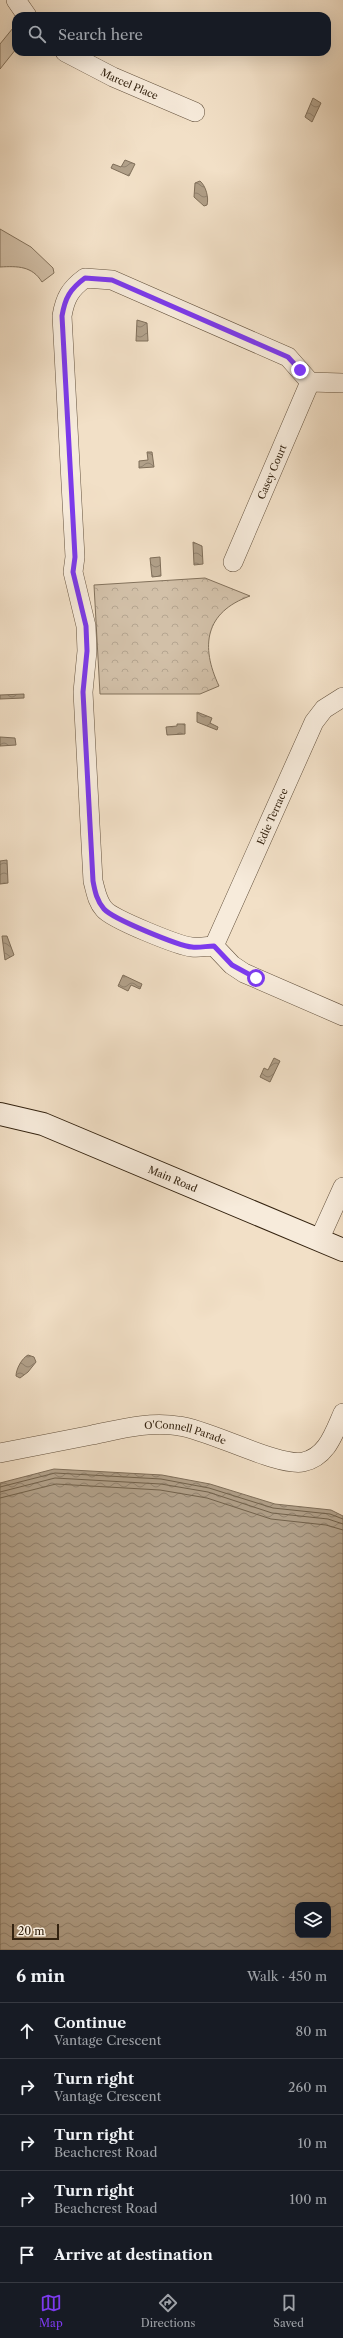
<!DOCTYPE html>
<html lang="en">
<head>
<meta charset="utf-8">
<style>
  :root { --surface:#171b24; --page:#20242c; --text:#f1f3f6; --muted:#9ea1a6; --line:#363941; --accent:#7c3aed }
  body { margin:0; font-family:"Libre Caslon Text",serif; background:var(--page); color:var(--text) }
  .controls { position:absolute; right:12px; bottom:12px; display:grid; overflow:hidden; border-radius:8px; box-shadow:0 4px 16px #0002 }
  .controls button { width:36px; height:36px; display:grid; place-items:center; padding:0; border:0; border-bottom:1px solid var(--line); background:var(--surface); color:var(--text); font:20px sans-serif }
  .scale { position:absolute; left:12px; bottom:10px; width:47px; box-sizing:border-box; padding-left:4px; border:2px solid #342310; border-top:0; font-size:11px; line-height:14px; white-space:nowrap; color:#342310; -webkit-text-stroke:3px #f7ebdb; paint-order:stroke }
  .stop { position:absolute; width:12px; height:12px; margin:-9px; border:3px solid #7c3aed; border-radius:50%; background:#fff }
  .stop.end { background:#7c3aed; border-color:#fff; box-shadow:0 1px 4px #0008 }
  .list { margin:0; padding:0; list-style:none }
  h2 { display:flex; justify-content:space-between; align-items:center; height:52px; margin:0; padding:0 16px; font-size:17px }
  h2 small { font-size:13px; font-weight:400; color:var(--muted) }
  .list li { display:grid; grid-template-columns:26px 1fr auto; gap:12px; align-items:center; box-sizing:border-box; height:56px; padding:0 16px; border-top:1px solid var(--line) }
  .list b { display:block; font-size:15px; white-space:nowrap }
  .list p { margin:0; font-size:13px; white-space:nowrap; color:var(--muted) }
  .list em { font-size:13px; font-style:normal; color:var(--muted) }
  .icon { flex:none; width:22px; height:22px; fill:none; stroke:currentColor; stroke-width:2; stroke-linecap:round; stroke-linejoin:round }
  .map { position:relative; flex:none; width:343px; height:1950px; overflow:hidden }
  .search { position:absolute; background:var(--surface); box-shadow:0 4px 16px #0002; left:12px; right:12px; top:12px; height:44px; display:flex; align-items:center; gap:10px; box-sizing:border-box; padding:0 14px; border-radius:12px; color:var(--muted); font-size:15px }
  .sheet { height:332px; background:var(--surface) }
  nav { display:flex; justify-content:space-around; align-items:center; box-sizing:border-box; height:56px; border-top:1px solid var(--line); background:var(--surface); font-size:11px; color:var(--muted) }
  nav a { display:grid; justify-items:center; gap:2px }
  nav .on { color:var(--accent) }
  .map>svg:first-child { display:block }
</style>
</head>
<body>
<div class="map">
<svg width="343" height="1950" viewBox="0 0 343 1950">
  <defs>
    <pattern id="park-crowns" width="20" height="18" patternUnits="userSpaceOnUse"><rect width="20" height="18" fill="#d2c0a8"/><path d="M2 6a3 3 0 1 1 6 0M12 15a3 3 0 1 1 6 0" fill="none" stroke="#b5a590"/></pattern>
    <pattern id="water-waves" width="16" height="10" patternUnits="userSpaceOnUse"><rect width="16" height="10" fill="#b1a089"/><path d="M0 5q4-4 8 0t8 0" fill="none" stroke="#91826f"/></pattern>
  </defs>
  <rect width="100%" height="100%" fill="#f2e0c7"/>
  <filter id="stains"><feTurbulence type="fractalNoise" baseFrequency=".005" numOctaves="4"/><feColorMatrix values="0 0 0 0 .2 0 0 0 0 .09 0 0 0 0 .02 0 0 0 .5 -.17"/></filter>
  <radialGradient id="worn" r=".72"><stop offset=".6" stop-color="#630" stop-opacity="0"/><stop offset="1" stop-color="#630" stop-opacity=".3"/></radialGradient>
  <!-- green -->
  <g fill="#d2c0a8" stroke="#83725c">
    <path d="M13,28L16,32V49L0,69V44Z"/>
    <path d="M0,229L31,247L53,268L54,273L42,282C32,266 18,266 0,267Z"/>
  </g>
  <!-- park -->
  <path fill="url(#park-crowns)" stroke="#83725c" d="M205,578L250,596C205,612 200,646 219,686L200,694H100L94,585Z"/>
  <!-- water -->
  <g fill="url(#water-waves)" stroke="#7f6e59" fill-rule="evenodd">
    <path d="M313,98L321,103L312,122L305,117Z"/>
    <path d="M125,160L135,164L129,176L111,168L113,164L121,167Z"/>
    <path d="M200,181C206,186 209,198 207,205L204,206L194,197L195,183Z"/>
    <path d="M137,320L147,323L148,341H136Z"/>
    <path d="M147,452H152L154,467L139,468V461L148,460Z"/>
    <path d="M193,542L202,546L203,564L194,565Z"/>
    <path d="M160,557L161,576L152,577L150,558Z"/>
    <path d="M24,694V698L0,699V695Z"/>
    <path d="M197,712L212,718L210,723L218,727L217,730L197,722Z"/>
    <path d="M177,724H185V734L167,735L166,727L177,726Z"/>
    <path d="M0,737L15,738L16,745L0,746Z"/>
    <path d="M7,860L8,883L0,884V861Z"/>
    <path d="M2,936H7L14,955L5,960Z"/>
    <path d="M123,975L142,984L140,989L131,985L128,991L118,986Z"/>
    <path d="M274,1058L280,1061L270,1082L260,1077L264,1068L268,1070Z"/>
    <path d="M28,1355L34,1357L36,1362L28,1372L20,1378L16,1376C16,1369 22,1358 28,1355Z"/>
    <path d="M54,1469L162,1475L210,1484L275,1504L331,1510L343,1516V1950H0V1483ZM298,1905H328V1935H298Z"/>
  </g>
  <g fill="none" stroke-linecap="round" stroke-linejoin="round">
    <!-- shore -->
    <g stroke="#72624c" stroke-width="1">
      <path d="M0,1487L55,1473L161,1479L209,1488L273,1508L330,1514L343,1519"/>
      <path d="M0,1492L55,1478L161,1484L208,1492L272,1513L328,1519L343,1524"/>
      <path d="M0,1498L56,1484L160,1490L207,1498L271,1519L326,1525L343,1530"/>
    </g>
    <defs>
      <g id="minor">
        <path d="M16,0L27,16"/>
        <path id="s1" d="M65,52L113,77L195,112"/>
        <path d="M343,383L310,382L288,357L112,280L85,278C70,289 65,298 62,316L75,557L73,572L86,626L87,651L83,692L93,881C96,892 97,901 104,909C112,919 179,946 192,947C199,948 207,946 214,946L232,965L244,973L343,1016"/>
        <path id="s2" d="M233,562L310,382"/>
        <path id="s3" d="M214,946L314,722L324,709L343,697"/>
        <path d="M319,1240L343,1187"/>
        <path id="s4" d="M0,1453C31,1447 61,1441 92,1435C121,1429 149,1421 179,1426C210,1430 278,1467 303,1462C327,1457 334,1433 343,1413"/>
      </g>
      <g id="secondary">
        <path id="s5" d="M0,1114L43,1124L343,1250"/>
      </g>
    </defs>
    <!-- minor casing -->
    <use href="#minor" stroke="#64523e" stroke-width="20"/>
    <!-- secondary casing -->
    <use href="#secondary" stroke="#342310" stroke-width="24"/>
    <!-- minor -->
    <use href="#minor" stroke="#f7ebdb" stroke-width="19"/>
    <!-- secondary -->
    <use href="#secondary" stroke="#f7ebdb" stroke-width="22"/>
  </g>
  <g fill="none" stroke-linecap="round" stroke-linejoin="round">
    <!-- route -->
    <path stroke="#7c3aed" stroke-width="5" d="M256,978L232,965L214,946C207,946 199,948 192,947C179,946 113,919 104,909C97,901 95,892 93,881L83,692L87,651L86,626L73,572L75,557L62,316C65,298 70,289 85,278L112,280L288,357L300,370"/>
  </g>
  <g text-anchor="middle" dominant-baseline="central" stroke-width="3" stroke-linejoin="round" paint-order="stroke">
    <!-- street labels -->
    <g font-size="10" fill="#342310" stroke="#f7ebdb">
      <text stroke="none"><textPath href="#s1" startOffset="72">Marcel Place</textPath></text>
      <text stroke="none"><textPath href="#s2" startOffset="98">Casey Court</textPath></text>
      <text stroke="none"><textPath href="#s3" startOffset="142">Edie Terrace</textPath></text>
      <text stroke="none"><textPath href="#s5" startOffset="185">Main Road</textPath></text>
      <text stroke="none"><textPath href="#s4" startOffset="189">O'Connell Parade</textPath></text>
    </g>
  </g>
  <rect width="100%" height="100%" filter="url(#stains)"/>
  <rect width="100%" height="100%" fill="url(#worn)"/>
</svg>
<div class="controls">
<button><svg class="icon" aria-label="layers" viewBox="0 0 24 24"><path d="M12 4l9 5-9 5-9-5zM3 14l9 5 9-5"/></svg></button>
</div>
<div class="scale">20 m</div>
<div class="stop" style="left:256px;top:978px"></div>
<div class="stop end" style="left:300px;top:370px"></div>
<div class="search"><svg class="icon" aria-label="search" viewBox="0 0 24 24"><circle cx="10" cy="10" r="6"/><path d="M15 15l6 6"/></svg>Search here</div>
</div>
<section class="sheet">
<h2>6 min<small>Walk · 450 m</small></h2>
<ul class="list">
<li><svg class="icon" aria-label="ahead" viewBox="0 0 24 24"><path d="M12 20V5M6 11l6-6 6 6"/></svg><div><b>Continue</b><p>Vantage Crescent</p></div><em>80 m</em></li>
<li><svg class="icon" aria-label="right" viewBox="0 0 24 24"><path d="M7 20v-9h11M14 6l5 5-5 5"/></svg><div><b>Turn right</b><p>Vantage Crescent</p></div><em>260 m</em></li>
<li><svg class="icon" aria-label="right" viewBox="0 0 24 24"><path d="M7 20v-9h11M14 6l5 5-5 5"/></svg><div><b>Turn right</b><p>Beachcrest Road</p></div><em>10 m</em></li>
<li><svg class="icon" aria-label="right" viewBox="0 0 24 24"><path d="M7 20v-9h11M14 6l5 5-5 5"/></svg><div><b>Turn right</b><p>Beachcrest Road</p></div><em>100 m</em></li>
<li><svg class="icon" aria-label="arrive" viewBox="0 0 24 24"><path d="M6 21V4h12l-3 4 3 4H6"/></svg><div><b>Arrive at destination</b></div></li>
</ul>
</section>
<nav>
<a class="on"><svg class="icon" aria-label="map" viewBox="0 0 24 24"><path d="M3 6l6-2 6 2 6-2v14l-6 2-6-2-6 2zM9 4v14M15 6v14"/></svg>Map</a>
<a><svg class="icon" aria-label="directions" viewBox="0 0 24 24"><path d="M12 3l9 9-9 9-9-9zM9 14v-3h6M13 9l2 2-2 2"/></svg>Directions</a>
<a><svg class="icon" aria-label="saved" viewBox="0 0 24 24"><path d="M7 4h10v16l-5-4-5 4z"/></svg>Saved</a>
</nav>
</body>
</html>
